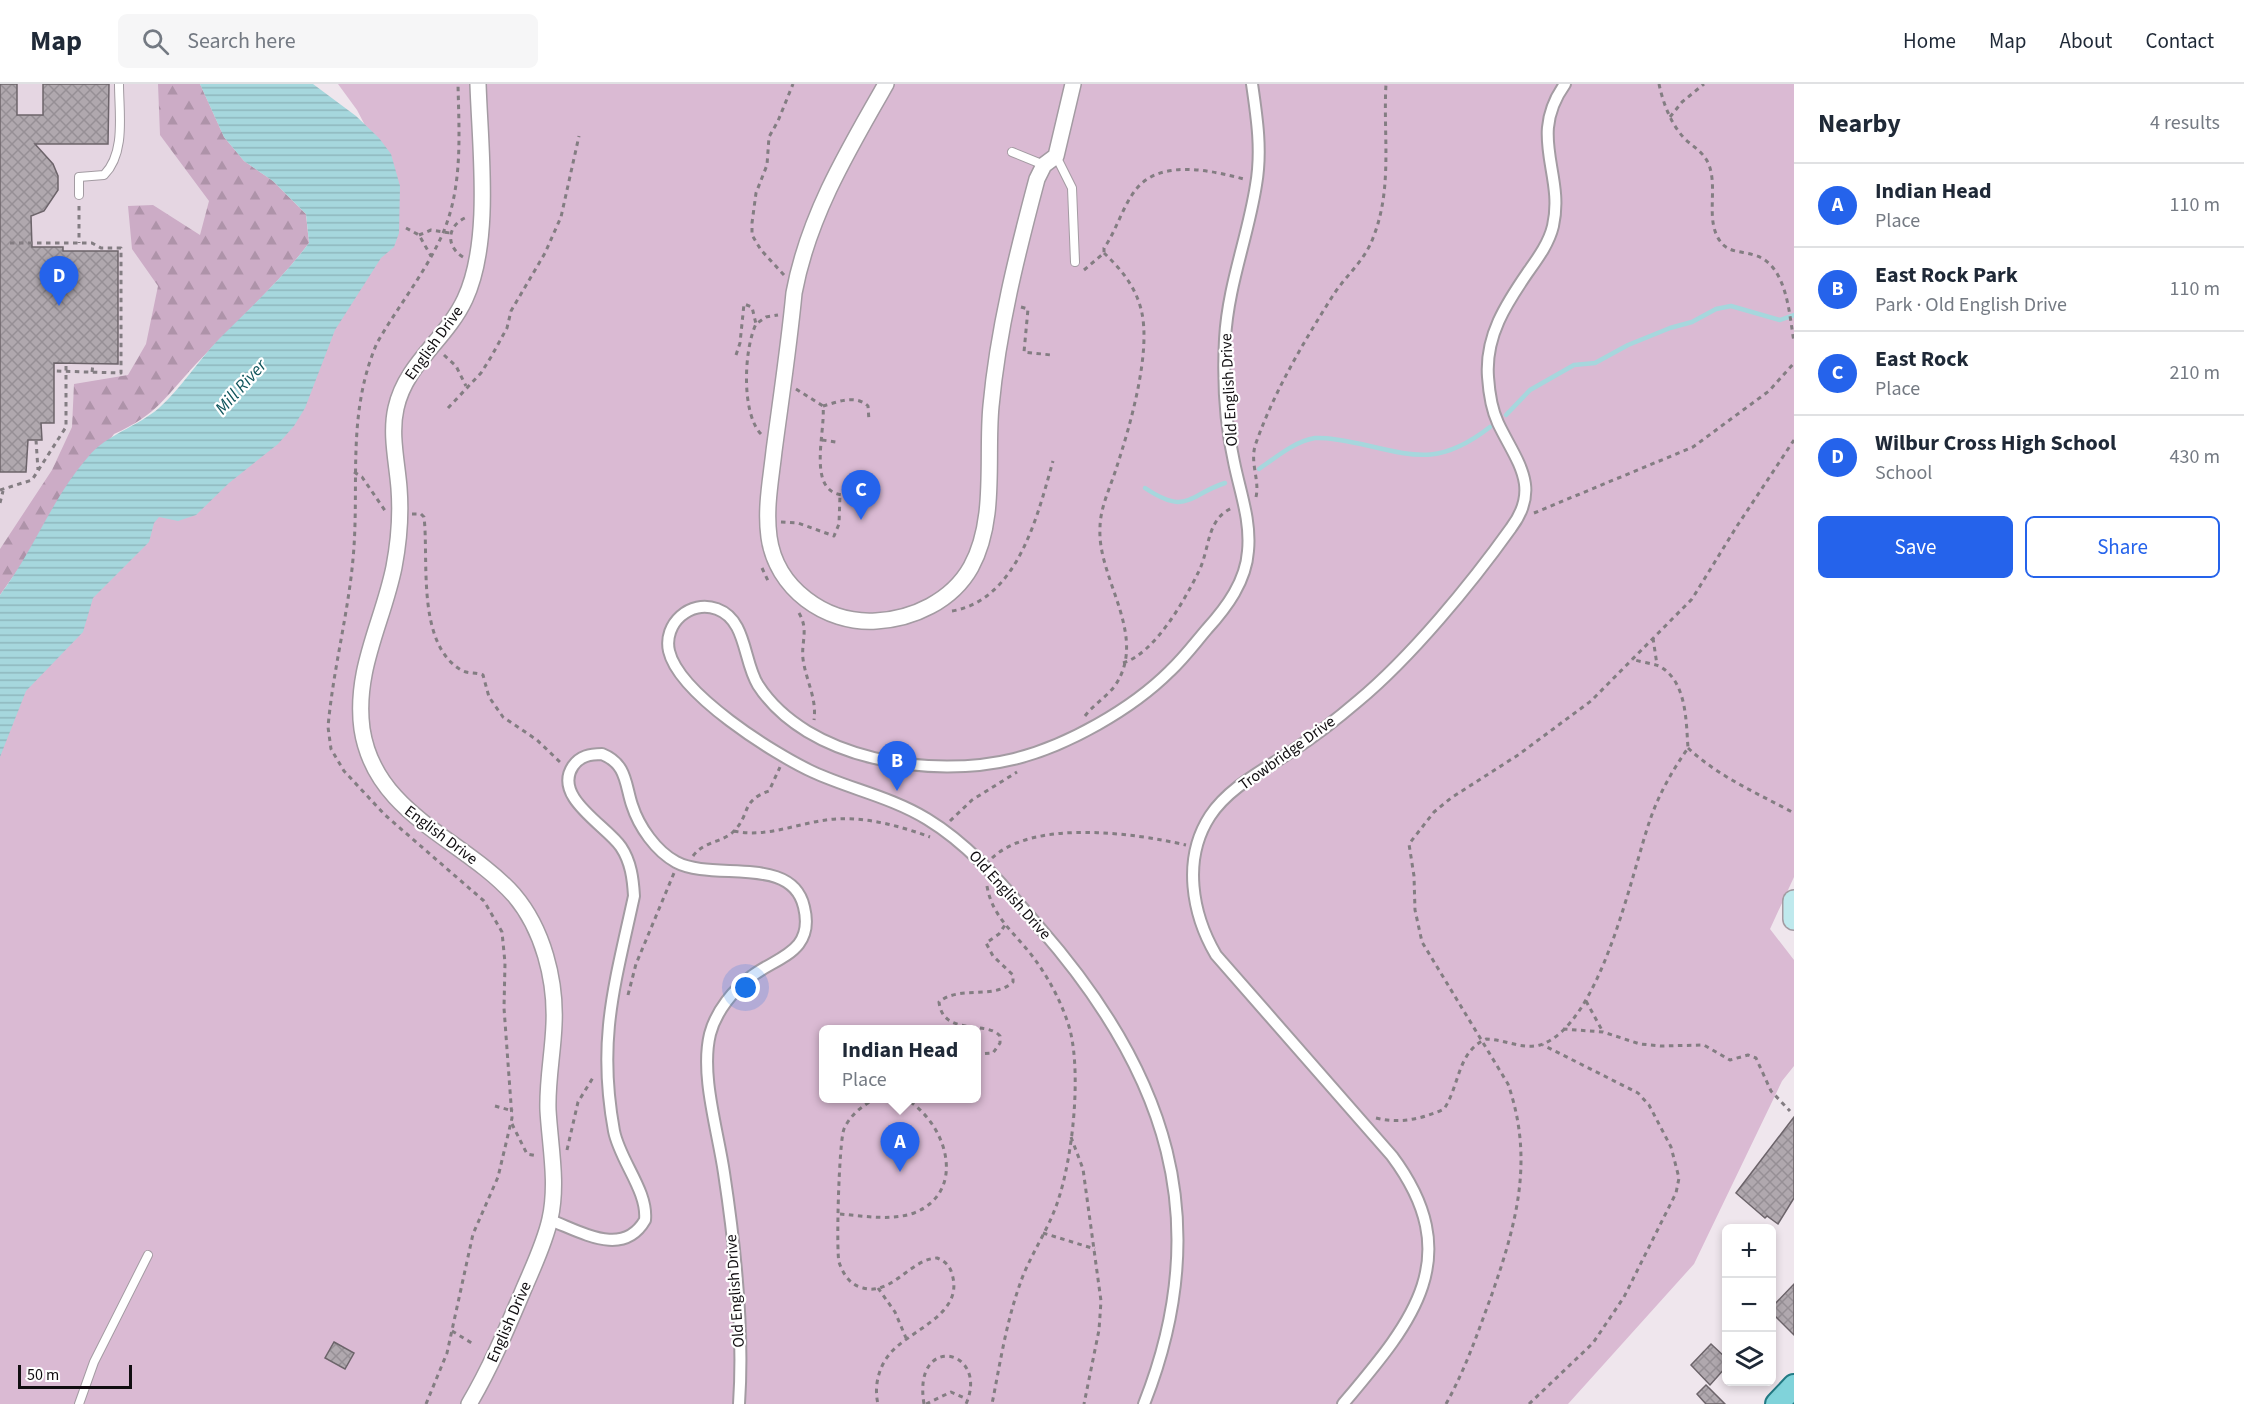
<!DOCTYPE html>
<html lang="en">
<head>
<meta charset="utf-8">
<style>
  :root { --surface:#fff; --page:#f6f6f7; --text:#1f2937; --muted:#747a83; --line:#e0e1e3; --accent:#2563eb }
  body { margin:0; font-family:"Source Sans 3",sans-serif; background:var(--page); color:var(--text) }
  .controls { position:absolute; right:18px; bottom:18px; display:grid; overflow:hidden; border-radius:9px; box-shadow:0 3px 9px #0003 }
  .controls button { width:54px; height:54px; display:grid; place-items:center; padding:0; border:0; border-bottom:2px solid var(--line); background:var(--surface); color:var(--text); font:30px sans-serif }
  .scale { position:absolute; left:18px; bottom:15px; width:114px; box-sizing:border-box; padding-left:6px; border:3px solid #100d10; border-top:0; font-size:16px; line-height:21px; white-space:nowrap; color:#100d10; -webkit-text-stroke:4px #fff; paint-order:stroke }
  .you { position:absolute; left:746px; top:904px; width:21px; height:21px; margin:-15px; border:4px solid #fff; border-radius:50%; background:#1a73e8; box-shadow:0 0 0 9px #1a73e833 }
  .badge { display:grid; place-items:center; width:39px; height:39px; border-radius:50%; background:var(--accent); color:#fff; font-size:20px; font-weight:700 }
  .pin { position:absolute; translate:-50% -50px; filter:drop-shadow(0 2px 3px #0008) }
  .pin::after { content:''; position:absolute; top:32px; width:21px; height:18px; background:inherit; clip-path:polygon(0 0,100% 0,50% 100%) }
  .popup { position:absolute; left:819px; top:941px; width:162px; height:78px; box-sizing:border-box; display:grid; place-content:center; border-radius:9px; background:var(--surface); filter:drop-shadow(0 2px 4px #0005); font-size:20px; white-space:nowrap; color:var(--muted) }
  .popup b { font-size:22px; color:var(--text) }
  .popup::after { content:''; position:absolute; left:50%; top:100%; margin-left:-12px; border:12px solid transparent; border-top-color:var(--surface) }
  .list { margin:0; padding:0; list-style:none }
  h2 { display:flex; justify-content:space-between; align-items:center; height:78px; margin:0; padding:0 24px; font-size:26px }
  h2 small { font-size:20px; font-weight:400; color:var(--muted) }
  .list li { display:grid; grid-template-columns:39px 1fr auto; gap:18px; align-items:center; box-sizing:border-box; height:84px; padding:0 24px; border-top:2px solid var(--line) }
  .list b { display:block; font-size:22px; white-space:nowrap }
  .list p { margin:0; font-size:20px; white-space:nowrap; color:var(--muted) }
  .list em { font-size:20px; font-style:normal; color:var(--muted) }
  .actions { display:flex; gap:12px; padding:18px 24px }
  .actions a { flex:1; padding:14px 0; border:2px solid var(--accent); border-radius:9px; text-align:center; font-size:21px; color:var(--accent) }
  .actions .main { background:var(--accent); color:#fff }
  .icon { flex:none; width:33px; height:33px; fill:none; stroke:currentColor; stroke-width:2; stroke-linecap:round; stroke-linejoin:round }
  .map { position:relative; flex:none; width:1794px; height:1320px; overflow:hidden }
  header { display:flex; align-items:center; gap:36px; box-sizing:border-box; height:84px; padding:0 30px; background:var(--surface); border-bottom:2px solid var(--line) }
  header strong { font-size:28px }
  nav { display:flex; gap:33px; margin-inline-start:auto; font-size:21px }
  .search { width:420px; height:54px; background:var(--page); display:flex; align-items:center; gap:15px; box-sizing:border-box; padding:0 21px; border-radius:9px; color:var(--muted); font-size:22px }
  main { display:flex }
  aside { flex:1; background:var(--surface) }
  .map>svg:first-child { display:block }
</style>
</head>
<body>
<header>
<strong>Map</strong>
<div class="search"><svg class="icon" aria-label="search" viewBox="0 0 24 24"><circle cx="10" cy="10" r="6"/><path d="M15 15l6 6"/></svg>Search here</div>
<nav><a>Home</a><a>Map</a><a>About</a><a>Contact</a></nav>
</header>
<main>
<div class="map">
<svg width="1794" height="1320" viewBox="0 0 1794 1320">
  <defs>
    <pattern id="forest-firs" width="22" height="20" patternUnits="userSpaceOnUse" patternTransform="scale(1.5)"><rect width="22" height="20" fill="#ccacc6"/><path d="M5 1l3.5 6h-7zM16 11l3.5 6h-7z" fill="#ae93a9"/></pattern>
    <pattern id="water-rules" width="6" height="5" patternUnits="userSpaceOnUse" patternTransform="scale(1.5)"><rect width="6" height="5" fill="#a6d7dd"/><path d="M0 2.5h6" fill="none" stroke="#8eb7bd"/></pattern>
    <pattern id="building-cross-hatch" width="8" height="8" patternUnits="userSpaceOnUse" patternTransform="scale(1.5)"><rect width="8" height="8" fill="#b0a8ae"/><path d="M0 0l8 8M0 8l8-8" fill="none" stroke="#968f95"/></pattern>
  </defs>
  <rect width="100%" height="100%" fill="#efe6ed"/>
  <!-- built -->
  <path fill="#e5d6e2" d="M0,0H219L305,76L0,478Z"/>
  <!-- forest -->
  <path fill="url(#forest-firs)" d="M158,0H200L224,53L244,77L273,97L306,130L309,159C276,203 234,239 196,280C166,312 157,331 114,350L0,511V465L52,386L72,343L74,300L128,291L146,260L158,202L132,165L128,122L153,121L200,151L209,117L160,51Z"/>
  <!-- park -->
  <path fill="#dabad3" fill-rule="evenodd" d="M338,0H1794V793L1770,845L1794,876V982L1782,997L1694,1180L1568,1320H0V621L380,70L357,26ZM824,946H976V1014H824Z"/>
  <!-- water -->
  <path fill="url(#water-rules)" d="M200,0H313L356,32L379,54L391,70L400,102L399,149L394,163L381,174L335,246L305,324L294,342L278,360L229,399L196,431L178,437L159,433L154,439L149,458L93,514L83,548L26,607L0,673V511C33,468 52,414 88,373C107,350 137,343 159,324C181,304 198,277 219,255C250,224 282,195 309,159L306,130L273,97L244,77L224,53Z"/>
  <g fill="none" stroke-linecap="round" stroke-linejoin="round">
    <!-- stream -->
    <g stroke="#a6d7dd" stroke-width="4.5">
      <path d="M1506,331L1530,306L1574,281L1595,279L1628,261L1670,244L1692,238L1716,225L1731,222L1780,236L1794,231"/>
      <path d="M1259,385C1275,374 1295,357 1315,354C1329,353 1347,357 1361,360C1417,373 1441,381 1490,343"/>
      <path d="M1145,404C1187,432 1188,411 1225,399"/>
    </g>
  </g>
  <!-- building -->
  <g fill="url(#building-cross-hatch)" stroke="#6c646a" stroke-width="1.5">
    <path d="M0,0H17V31H43V0H109L108,60H35L53,80L58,92V106L44,127L31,132L32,163H63V167H118V280L54,279V339H41L42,356H28L26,388H0Z"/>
    <path d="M1794,1033V1114L1778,1140L1767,1132L1765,1134L1736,1109Z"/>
    <path d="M1794,1200V1251L1772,1229V1223Z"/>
    <path d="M334,1258L354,1269L345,1285L325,1274Z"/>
    <path d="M1711,1260L1726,1274V1283L1710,1301L1691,1281Z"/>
    <path d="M1706,1301L1725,1320H1706L1697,1310Z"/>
  </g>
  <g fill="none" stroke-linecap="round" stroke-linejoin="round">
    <defs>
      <g id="service">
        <path d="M1012,68L1044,81"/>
        <path d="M1056,72L1072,104L1075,178"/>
        <path d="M79,111V93L104,91C126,69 119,29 119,0"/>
        <path d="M79,1320L94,1278L148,1171"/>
      </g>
      <g id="pedestrian">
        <path d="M550,1136C582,1148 623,1174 645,1136C648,1107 620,1077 614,1047C597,955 615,900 634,812C633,795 631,778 621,763C607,742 552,713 573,682C580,672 590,670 602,670C627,680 625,700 632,721C639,743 656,767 676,778C713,798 792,770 804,823C815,868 777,873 752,892C734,905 716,927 710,950C700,991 718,1047 724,1089C735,1161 744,1247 739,1320"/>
        <path d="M1144,1320C1217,1136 1166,988 1040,844C1005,804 973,763 927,735C891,713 850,705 813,688C774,670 679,610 669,567C663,540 690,515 717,525C747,536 743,577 758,601C807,677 933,695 1014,675C1067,662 1132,625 1170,587C1184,574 1195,559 1207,545C1227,523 1246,497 1248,467C1251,436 1240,408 1234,378C1225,339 1223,295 1225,255C1228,201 1248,153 1256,101C1262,67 1257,34 1252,0"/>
        <path d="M1343,1320C1412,1238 1468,1174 1392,1072L1216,871C1192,830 1182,775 1210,732C1229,703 1264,686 1292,667C1315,652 1337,635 1358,617C1411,573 1471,500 1511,444C1542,403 1516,377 1498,339C1491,324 1489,308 1488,293C1485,252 1506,220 1528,188C1538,174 1549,159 1553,142C1565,89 1527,53 1565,0"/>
      </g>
      <g id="minor">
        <path d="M886,0C848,66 808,133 794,209C789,262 781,314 774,367C771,395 765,424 769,453C776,504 825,540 876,537C913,535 952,517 971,483C997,436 986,373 991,322C998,246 1017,170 1037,95L1044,81L1056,72L1073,0"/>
        <path d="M469,1320C491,1283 508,1242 525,1202C534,1181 545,1158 550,1135C558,1099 550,1062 548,1026C547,997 553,969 554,940C556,896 543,845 514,811C463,754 375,731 362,645C354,586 383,538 394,483C399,457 401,430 399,404C397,378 390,350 396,324C406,279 446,256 465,215C492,157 480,64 478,0"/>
      </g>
      <path id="secondary" d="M1794,817V835"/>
      <path id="primary" d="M1777,1320L1794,1302"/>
    </defs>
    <!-- service casing -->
    <use href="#service" stroke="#a39ba2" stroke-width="10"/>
    <!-- pedestrian casing -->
    <use href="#pedestrian" stroke="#a39ba2" stroke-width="14"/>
    <!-- minor casing -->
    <use href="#minor" stroke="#a39ba2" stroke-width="18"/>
    <!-- secondary casing -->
    <use href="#secondary" stroke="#a39ba2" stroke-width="24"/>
    <!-- primary casing -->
    <use href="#primary" stroke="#227a84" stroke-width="26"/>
    <!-- path -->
    <g stroke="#837d82" stroke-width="3" stroke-dasharray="4.5 4.5" stroke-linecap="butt">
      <path d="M1659,0C1663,19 1671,40 1684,54C1693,63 1704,68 1709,81C1718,105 1705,136 1720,157C1728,169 1742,167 1754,171C1787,180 1789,229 1794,258"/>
      <path d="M1670,33L1682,18L1704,0"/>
      <path d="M79,122V159"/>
      <path d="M406,144L419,151L431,172"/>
      <path d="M419,151L431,146L450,149"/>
      <path d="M10,159H92L101,164H121V289L54,287"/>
      <path d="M463,173C445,162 447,141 467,133"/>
      <path d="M1084,186L1104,169V164C1117,146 1123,120 1138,103C1163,75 1213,87 1244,95"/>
      <path d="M784,191L761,166L752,151V139L756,109L767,81L769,53L778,37L793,0"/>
      <path d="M1021,223L1028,225L1024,268L1051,271"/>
      <path d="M444,271L456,282L466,302"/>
      <path d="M736,271L740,259L744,220L752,223L756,240"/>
      <path d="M92,288L93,280"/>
      <path d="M796,305L823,322C826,349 804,414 849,411L855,406L860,391"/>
      <path d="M823,322C838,318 855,310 868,322L869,337"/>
      <path d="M448,324L481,289L491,273L507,244L511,227L545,169L561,133L579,52"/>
      <path d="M761,350C741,329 744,265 756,240L766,233L778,231"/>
      <path d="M36,356L38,386"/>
      <path d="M822,356L836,358"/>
      <path d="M354,388L362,393L386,428"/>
      <path d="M0,406L32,396L66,343V279"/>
      <path d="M1256,413C1260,395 1249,378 1256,359C1274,308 1303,259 1332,213C1345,192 1364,178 1373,154C1393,104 1383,52 1386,0"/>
      <path d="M0,419L3,407"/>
      <path d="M1534,429L1693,363L1769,307L1794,279"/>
      <path d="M412,430H421L424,433C429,476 416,559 461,586C468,590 476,588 483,591L489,613L503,633L537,656L562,680"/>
      <path d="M781,438L798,439L834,452L839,440L840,411"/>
      <path d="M762,484L769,499"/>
      <path d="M952,527C1018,516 1038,430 1053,377"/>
      <path d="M799,529C809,546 801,558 803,575C806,597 817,614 814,636"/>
      <path d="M1653,554L1657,581"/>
      <path d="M1123,579C1155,569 1184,517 1198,489C1211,464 1205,435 1234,423"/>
      <path d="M1085,632C1093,621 1105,614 1114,603C1150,553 1097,495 1100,444C1100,423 1111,402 1117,382C1130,342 1152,267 1141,225C1135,202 1121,185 1104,169"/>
      <path d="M1688,664C1719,693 1757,709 1794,729"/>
      <path d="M950,737L972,716L1017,688"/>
      <path d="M734,747C765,754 796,740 826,736C859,731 898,741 930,753"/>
      <path d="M693,772C704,757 721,759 733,748C751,731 740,717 769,707L780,683"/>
      <path d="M992,774C1034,735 1134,749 1186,761"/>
      <path d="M987,802C992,833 1015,849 1033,873C1049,894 1063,921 1070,946C1082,993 1072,1086 1053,1130C1043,1154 1028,1176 1020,1200C1006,1239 1000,1280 992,1320"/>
      <path d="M628,911L636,880L674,789"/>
      <path d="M1586,917L1603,948"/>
      <path d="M1563,945L1603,948L1640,960L1661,962L1704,961L1730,976L1748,971L1756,974L1771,1007L1790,1027"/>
      <path d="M976,970L993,969L1000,959V952C987,936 943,953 939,918C959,901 994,916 1013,898V891L993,872L986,859L999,850L1005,841"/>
      <path d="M877,1014C864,1020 850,1031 844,1045C839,1057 836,1165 839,1178C843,1190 850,1201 863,1204C892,1212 910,1175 937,1174C945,1177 950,1182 952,1190C965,1232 907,1246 888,1272C878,1285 874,1304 878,1320"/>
      <path d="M495,1022L513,1027"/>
      <path d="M1376,1034C1400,1040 1422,1035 1444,1025C1460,1001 1457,968 1486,955C1504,955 1522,966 1540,961C1601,941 1631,791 1650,736C1659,710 1672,687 1688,664C1686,637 1687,597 1659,582C1651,579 1640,578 1632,575"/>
      <path d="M512,1040L527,1070L538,1072"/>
      <path d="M1071,1053L1083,1085L1101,1217L1099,1246L1084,1320"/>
      <path d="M567,1066L578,1018L594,992"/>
      <path d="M840,1130C864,1132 891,1137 914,1129C969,1107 946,1037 904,1014"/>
      <path d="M1043,1149L1095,1165"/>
      <path d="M878,1204L895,1228L906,1254"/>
      <path d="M452,1247L475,1261"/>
      <path d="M426,1320L447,1269L473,1150L498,1093L512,1034L504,924L505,879L502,848L484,817L385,731L344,687L331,665L328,643C333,586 348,531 353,475C360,400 346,331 377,259C398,222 426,188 443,149C463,102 459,50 458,0"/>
      <path d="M924,1320C912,1248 990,1265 966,1320"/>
      <path d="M926,1320L951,1308L967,1315"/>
      <path d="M1446,1320C1466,1284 1478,1248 1492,1210C1517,1138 1534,1075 1508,1000L1422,858L1415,826L1414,792L1409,760L1434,728L1451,714L1518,671L1591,617L1692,515L1737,442L1794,356"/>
      <path d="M1529,1320L1593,1259L1624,1213L1676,1109L1679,1094L1671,1063L1649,1021L1638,1009L1543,961"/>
    </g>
    <!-- service -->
    <use href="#service" stroke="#fff" stroke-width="8"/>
    <!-- pedestrian -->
    <use href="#pedestrian" stroke="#fff" stroke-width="10"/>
    <!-- minor -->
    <use href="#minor" stroke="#fff" stroke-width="15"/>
    <!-- secondary -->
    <use href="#secondary" stroke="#bfe9ed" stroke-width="21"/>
    <!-- primary -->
    <use href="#primary" stroke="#80d3da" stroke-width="22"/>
  </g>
  <g text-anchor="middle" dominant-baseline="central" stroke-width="4.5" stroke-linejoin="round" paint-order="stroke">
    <!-- street labels -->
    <g font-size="16" fill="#100d10" stroke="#fff">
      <text transform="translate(434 259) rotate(-54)">English Drive</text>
      <text transform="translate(1229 306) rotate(-93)">Old English Drive</text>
      <text transform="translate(1287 669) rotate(-36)">Trowbridge Drive</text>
      <text transform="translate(441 751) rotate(37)">English Drive</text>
      <text transform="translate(1010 811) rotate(48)">Old English Drive</text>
      <text transform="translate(735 1207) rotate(-94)">Old English Drive</text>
      <text transform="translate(509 1238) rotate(-66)">English Drive</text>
    </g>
    <!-- water labels -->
    <g font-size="18" font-style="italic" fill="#11565d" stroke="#fff">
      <text transform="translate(241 303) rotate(-48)">Mill River</text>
    </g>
  </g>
</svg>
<div class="controls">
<button>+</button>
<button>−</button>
<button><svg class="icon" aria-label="layers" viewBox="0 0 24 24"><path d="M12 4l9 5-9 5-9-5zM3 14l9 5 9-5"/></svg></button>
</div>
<div class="scale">50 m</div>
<div class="you"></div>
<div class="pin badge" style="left:900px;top:1088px">A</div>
<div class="popup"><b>Indian Head</b>Place</div>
<div class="pin badge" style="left:897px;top:707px">B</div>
<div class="pin badge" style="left:861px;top:436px">C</div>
<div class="pin badge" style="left:59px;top:222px">D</div>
</div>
<aside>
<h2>Nearby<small>4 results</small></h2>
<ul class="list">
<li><span class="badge">A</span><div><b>Indian Head</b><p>Place</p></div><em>110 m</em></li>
<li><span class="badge">B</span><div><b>East Rock Park</b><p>Park · Old English Drive</p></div><em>110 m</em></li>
<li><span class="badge">C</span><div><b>East Rock</b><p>Place</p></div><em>210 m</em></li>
<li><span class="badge">D</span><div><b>Wilbur Cross High School</b><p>School</p></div><em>430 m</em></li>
</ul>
<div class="actions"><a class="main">Save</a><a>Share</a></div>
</aside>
</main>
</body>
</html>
